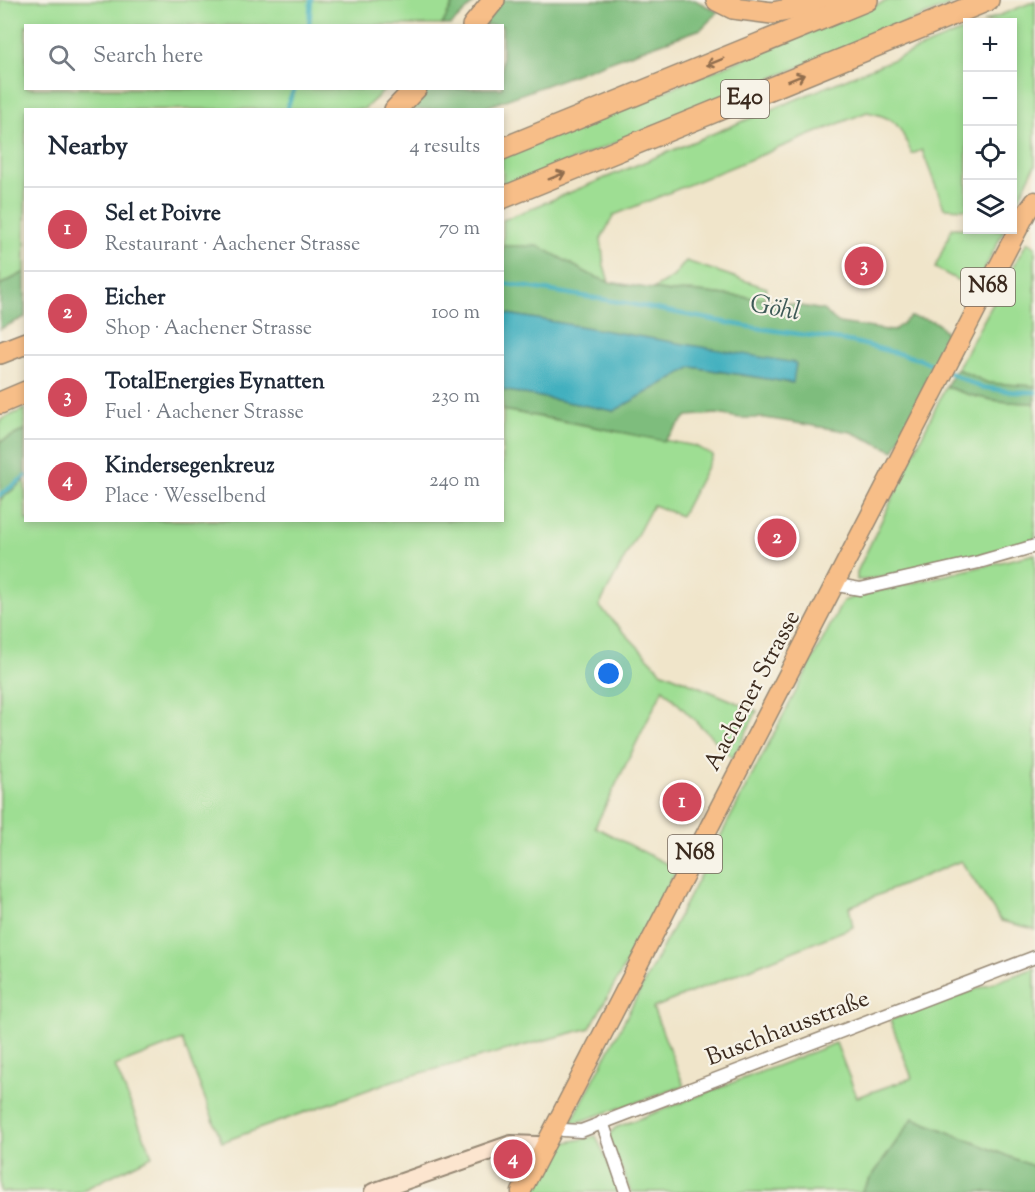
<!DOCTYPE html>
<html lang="en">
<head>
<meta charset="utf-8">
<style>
  :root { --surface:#fff; --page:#f6f6f7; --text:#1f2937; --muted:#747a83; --line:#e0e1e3; --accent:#d1495b }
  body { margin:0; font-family:"Sorts Mill Goudy",serif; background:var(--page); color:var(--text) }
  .controls { position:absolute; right:18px; top:18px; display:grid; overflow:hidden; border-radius:0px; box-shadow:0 3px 9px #0003 }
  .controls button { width:54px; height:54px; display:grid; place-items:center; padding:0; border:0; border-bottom:2px solid var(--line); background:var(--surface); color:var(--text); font:30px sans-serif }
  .you { position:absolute; left:609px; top:674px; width:21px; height:21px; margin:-15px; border:4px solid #fff; border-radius:50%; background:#1a73e8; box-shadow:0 0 0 9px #1a73e833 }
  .badge { display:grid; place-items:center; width:39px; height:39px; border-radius:50%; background:var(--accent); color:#fff; font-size:20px; font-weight:700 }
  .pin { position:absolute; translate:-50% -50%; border:3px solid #fff; box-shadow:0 2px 6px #0006 }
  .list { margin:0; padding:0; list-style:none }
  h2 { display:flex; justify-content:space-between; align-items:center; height:78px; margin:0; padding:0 24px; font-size:26px }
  h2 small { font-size:20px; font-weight:400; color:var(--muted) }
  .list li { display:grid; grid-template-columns:39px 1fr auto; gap:18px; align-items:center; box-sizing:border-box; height:84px; padding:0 24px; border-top:2px solid var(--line) }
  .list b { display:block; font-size:22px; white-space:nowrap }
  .list p { margin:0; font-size:20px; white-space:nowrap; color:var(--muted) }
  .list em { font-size:20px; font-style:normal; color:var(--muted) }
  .icon { flex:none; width:33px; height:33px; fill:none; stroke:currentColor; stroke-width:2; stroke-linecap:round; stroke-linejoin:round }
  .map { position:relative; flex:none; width:1035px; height:1192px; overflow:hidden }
  .search { position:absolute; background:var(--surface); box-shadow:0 3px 9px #0003; left:24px; top:24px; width:480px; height:66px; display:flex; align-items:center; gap:15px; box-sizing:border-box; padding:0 21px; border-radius:0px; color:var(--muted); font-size:22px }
  .panel { position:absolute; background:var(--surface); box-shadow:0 3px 9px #0003; left:24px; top:108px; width:480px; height:414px; border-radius:0px }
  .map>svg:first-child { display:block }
</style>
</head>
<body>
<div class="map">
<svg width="1035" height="1192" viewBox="0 0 1035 1192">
  <rect width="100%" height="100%" fill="#f7f3e8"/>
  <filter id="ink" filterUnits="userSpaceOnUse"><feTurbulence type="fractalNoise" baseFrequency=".0167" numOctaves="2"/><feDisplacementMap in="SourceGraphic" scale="12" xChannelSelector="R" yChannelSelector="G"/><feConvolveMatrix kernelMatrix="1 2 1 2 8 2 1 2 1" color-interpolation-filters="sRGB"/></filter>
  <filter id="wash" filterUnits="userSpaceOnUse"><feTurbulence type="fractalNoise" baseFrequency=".008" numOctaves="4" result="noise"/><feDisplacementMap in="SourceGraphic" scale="24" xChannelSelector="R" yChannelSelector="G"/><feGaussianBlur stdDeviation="1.35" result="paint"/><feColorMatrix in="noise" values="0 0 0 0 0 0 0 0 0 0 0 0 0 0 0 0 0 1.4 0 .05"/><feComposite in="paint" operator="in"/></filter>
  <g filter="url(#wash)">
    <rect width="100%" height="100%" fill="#f0e5ca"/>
    <!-- green -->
    <g fill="#9ede93" stroke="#6c8458" stroke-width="1.5">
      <path d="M0,0H455L442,25L26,26V88L386,89L364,109L26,110L25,272L0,285Z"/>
      <path d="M889,0H962L503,189L502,157Z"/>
      <path d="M1035,1V165L1016,205L1013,206L1012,22H983Z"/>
      <path d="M967,29V209L944,208L922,150L912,154C898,125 900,119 867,112L614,215L601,239L604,266L609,282L503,246V220Z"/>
      <path d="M952,228L1004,230L982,274L959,281L935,268Z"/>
      <path d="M1027,242L1035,246V386L988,383L957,369Z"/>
      <path d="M686,261L767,288L763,299L689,291L671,292L653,289L673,277Z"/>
      <path d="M946,386C974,399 1005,403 1035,403V539L1000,551L866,580H857V572Z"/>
      <path d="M25,409V430L0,442V420Z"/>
      <path d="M503,410L695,446L713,455L681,516L653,505L599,606L661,671L757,711L733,758L663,689L595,827L677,869L652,917L590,1028L395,1080L222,1142L182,1040L115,1066L152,1156L79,1192H0V500L25,480L26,520H502Z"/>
      <path d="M1035,554V929L1001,921L961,861L849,907L853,927L653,1008L684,1086L570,1125L843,601L857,596Z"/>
      <path d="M1035,968V1167L913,1118L861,1192H631L608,1137L615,1128L836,1043L857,1097L912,1078L890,1020Z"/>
      <path d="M596,1136L621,1192H530L554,1145Z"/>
    </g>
    <!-- forest -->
    <g fill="#7ebd7d" stroke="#5c744e" stroke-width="1.5">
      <path d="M455,0H477L451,25H442Z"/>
      <path d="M503,0H695L718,12L701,29L641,50L481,109L404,110L426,89L502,88V26L482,25Z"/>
      <path d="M503,246H539L591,275L609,282L671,292L689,291L763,299L823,310L839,323L893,331L910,317C930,319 942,320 949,341L894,451L851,432L765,418H740L717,414L687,416L664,441L575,423L503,410L502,390L614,411L692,367L792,383L796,364L503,313Z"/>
      <path d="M25,272V317L0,329V285Z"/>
      <path d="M957,369L988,383L1035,386V403C1005,403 974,399 946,386Z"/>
      <path d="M25,430V480L0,500V442Z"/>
      <path d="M913,1118L1035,1167V1192H861Z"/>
    </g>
    <!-- water -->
    <path fill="#42b0bf" stroke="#3e6d6e" stroke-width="1.5" d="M502,313L796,363L793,383L692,367L614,411L503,390Z"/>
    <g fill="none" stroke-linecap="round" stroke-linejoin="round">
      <!-- stream -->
      <g stroke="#42b0bf" stroke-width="4.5">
        <path d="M309,26L311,0"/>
        <path d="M287,110L290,99L295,88"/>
        <path d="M502,283L625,303L750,327L854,342L919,359L941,369"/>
        <path d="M948,372L980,387L1015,392H1035"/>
        <path d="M0,495L26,476"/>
      </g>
    </g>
  </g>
  <g filter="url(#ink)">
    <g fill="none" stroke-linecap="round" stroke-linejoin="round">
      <defs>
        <g id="street">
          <path d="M836,582L843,586L860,589L979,562L1035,546"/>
          <path d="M602,1122L626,1192"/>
          <path d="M555,1126L563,1130L581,1131L1035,957"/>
        </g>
        <path id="secondary" d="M373,1192L511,1144L537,1145L544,1148"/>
        <path id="primary" d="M521,1192L994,275L1027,212L1035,201"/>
        <g id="highway">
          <path d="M717,0L733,8L772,13L840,0"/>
          <path d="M473,26L494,0"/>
          <path d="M395,110L416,88"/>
          <path d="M502,149L867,0"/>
          <path d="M502,198L988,0"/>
          <path d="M0,353L26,343"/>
          <path d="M0,403L26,392"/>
        </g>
      </defs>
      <!-- street casing -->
      <use href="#street" stroke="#968874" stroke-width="15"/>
      <!-- secondary casing -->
      <use href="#secondary" stroke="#968874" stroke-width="20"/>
      <!-- primary casing -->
      <use href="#primary" stroke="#968874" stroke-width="21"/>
      <!-- highway casing -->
      <use href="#highway" stroke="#968874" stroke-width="24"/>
      <!-- street -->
      <use href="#street" stroke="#fff" stroke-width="12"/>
      <!-- secondary -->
      <use href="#secondary" stroke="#fce5cf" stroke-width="16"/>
      <!-- primary -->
      <use href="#primary" stroke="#f7be88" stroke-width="18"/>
      <!-- highway -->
      <use href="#highway" stroke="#f7be88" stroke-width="21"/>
    </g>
    <!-- one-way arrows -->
    <defs><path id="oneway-shaft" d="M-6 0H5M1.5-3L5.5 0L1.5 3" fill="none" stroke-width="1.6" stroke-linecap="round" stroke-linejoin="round" transform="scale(1.5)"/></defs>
    <g stroke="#906d4e">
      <use href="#oneway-shaft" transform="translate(715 62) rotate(158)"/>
      <use href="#oneway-shaft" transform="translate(796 78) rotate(-22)"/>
      <use href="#oneway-shaft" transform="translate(557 176) rotate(-22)"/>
    </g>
  </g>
  <g text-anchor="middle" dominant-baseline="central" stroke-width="4.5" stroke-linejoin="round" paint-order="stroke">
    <!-- shield labels -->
    <g fill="#f7f3e8" stroke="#73665b" stroke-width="1.5">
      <rect x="721" y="80" width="48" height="38" rx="4.5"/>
      <rect x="961" y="268" width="54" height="38" rx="4.5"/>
      <rect x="668" y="835" width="54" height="38" rx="4.5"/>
    </g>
    <g font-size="22" font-weight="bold" fill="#3b2a1e">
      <text x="745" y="99">E40</text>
      <text x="988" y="287">N68</text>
      <text x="695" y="854">N68</text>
    </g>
    <!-- street labels -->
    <g font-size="24" fill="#3b2a1e" stroke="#f7f3e8">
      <text transform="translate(753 691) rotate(-62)">Aachener Strasse</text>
      <text transform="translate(788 1029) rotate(-21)">Buschhausstraße</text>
    </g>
    <!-- water labels -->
    <g font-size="26" font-style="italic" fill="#3d5956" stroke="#f7f3e8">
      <text transform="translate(775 309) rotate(10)">Göhl</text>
    </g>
  </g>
</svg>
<div class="controls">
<button>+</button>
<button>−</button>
<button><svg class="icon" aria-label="locate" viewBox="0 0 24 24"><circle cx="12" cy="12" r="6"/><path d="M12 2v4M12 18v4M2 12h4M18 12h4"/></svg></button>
<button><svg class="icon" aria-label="layers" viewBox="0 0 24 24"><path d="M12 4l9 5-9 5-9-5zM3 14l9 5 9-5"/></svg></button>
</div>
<div class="you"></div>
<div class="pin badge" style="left:682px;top:802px">1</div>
<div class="pin badge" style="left:777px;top:538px">2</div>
<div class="pin badge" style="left:864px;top:266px">3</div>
<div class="pin badge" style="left:513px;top:1159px">4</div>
<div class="search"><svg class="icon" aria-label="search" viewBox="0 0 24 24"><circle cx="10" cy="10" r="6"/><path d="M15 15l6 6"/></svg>Search here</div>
<section class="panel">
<h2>Nearby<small>4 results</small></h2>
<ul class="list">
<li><span class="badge">1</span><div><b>Sel et Poivre</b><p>Restaurant · Aachener Strasse</p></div><em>70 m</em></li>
<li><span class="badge">2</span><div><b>Eicher</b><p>Shop · Aachener Strasse</p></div><em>100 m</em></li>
<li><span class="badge">3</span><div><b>TotalEnergies Eynatten</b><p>Fuel · Aachener Strasse</p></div><em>230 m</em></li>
<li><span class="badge">4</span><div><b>Kindersegenkreuz</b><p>Place · Wesselbend</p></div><em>240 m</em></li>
</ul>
</section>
</div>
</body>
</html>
